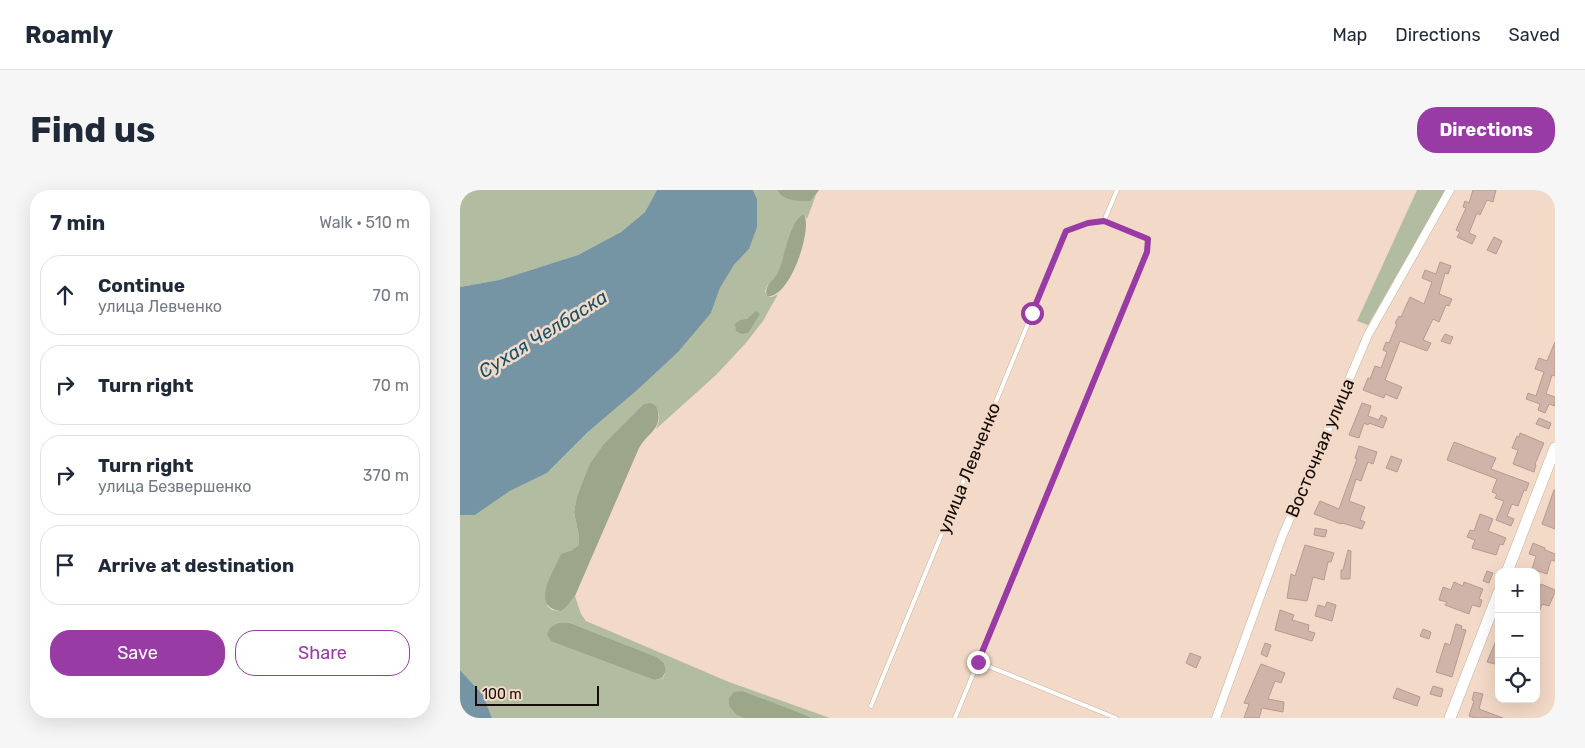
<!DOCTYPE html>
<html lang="en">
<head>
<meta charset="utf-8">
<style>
  :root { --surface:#fff; --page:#f6f6f7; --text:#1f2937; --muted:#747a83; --line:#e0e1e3; --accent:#983ba5 }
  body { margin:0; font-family:Rubik,sans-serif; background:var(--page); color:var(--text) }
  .controls { position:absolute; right:15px; bottom:15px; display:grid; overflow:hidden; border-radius:10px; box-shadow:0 5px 20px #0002 }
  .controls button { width:45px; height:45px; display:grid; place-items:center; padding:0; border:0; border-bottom:1px solid var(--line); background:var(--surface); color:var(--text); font:25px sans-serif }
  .scale { position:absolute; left:15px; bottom:12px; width:124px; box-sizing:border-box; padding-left:5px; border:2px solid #150d07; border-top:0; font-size:14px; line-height:18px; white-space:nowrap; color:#150d07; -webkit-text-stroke:4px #f3d9c7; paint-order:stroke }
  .stop { position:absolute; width:15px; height:15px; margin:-11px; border:4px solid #983ba5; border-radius:50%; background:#fff }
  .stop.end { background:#983ba5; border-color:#fff; box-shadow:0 1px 5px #0008 }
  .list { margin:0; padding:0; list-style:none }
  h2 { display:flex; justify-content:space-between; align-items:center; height:65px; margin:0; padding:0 20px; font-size:21px }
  h2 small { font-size:16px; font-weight:400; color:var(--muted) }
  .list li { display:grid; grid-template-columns:32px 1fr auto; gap:15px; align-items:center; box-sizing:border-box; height:80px; margin:0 10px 10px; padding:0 10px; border:1px solid var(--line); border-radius:20px }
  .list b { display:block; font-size:19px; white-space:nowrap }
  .list p { margin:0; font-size:16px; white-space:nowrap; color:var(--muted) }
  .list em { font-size:16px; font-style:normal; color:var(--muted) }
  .actions { display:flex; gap:10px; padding:15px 20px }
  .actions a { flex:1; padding:11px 0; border:1px solid var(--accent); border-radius:20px; text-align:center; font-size:18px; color:var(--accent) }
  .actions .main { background:var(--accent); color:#fff }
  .icon { flex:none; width:28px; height:28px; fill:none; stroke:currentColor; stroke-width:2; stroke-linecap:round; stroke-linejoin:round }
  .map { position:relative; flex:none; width:1095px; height:528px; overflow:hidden; border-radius:20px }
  header { display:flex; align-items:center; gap:30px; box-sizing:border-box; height:70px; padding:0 25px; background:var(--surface); border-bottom:1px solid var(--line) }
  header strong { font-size:24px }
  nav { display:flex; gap:28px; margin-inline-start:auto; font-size:18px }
  .intro { display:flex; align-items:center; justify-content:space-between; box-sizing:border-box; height:120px; padding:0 30px }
  h1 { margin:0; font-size:35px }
  .button { padding:12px 22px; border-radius:20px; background:var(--accent); color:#fff; font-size:18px; font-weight:700 }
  main { display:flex; gap:30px; padding:0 30px }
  aside { flex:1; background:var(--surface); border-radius:20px; box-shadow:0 5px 20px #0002 }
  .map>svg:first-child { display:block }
</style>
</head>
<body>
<header>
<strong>Roamly</strong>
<nav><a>Map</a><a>Directions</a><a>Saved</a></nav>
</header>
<div class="intro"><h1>Find us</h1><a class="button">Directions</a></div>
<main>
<aside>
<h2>7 min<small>Walk · 510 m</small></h2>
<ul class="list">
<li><svg class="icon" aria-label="ahead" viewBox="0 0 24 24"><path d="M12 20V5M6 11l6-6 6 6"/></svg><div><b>Continue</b><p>улица Левченко</p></div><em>70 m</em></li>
<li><svg class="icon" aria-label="right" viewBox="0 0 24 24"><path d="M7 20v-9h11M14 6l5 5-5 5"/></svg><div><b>Turn right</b></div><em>70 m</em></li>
<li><svg class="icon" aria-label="right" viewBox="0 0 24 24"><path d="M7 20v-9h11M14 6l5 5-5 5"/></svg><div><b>Turn right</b><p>улица Безвершенко</p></div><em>370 m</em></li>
<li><svg class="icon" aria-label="arrive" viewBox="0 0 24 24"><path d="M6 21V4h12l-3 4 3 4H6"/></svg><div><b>Arrive at destination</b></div></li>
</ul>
<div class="actions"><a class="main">Save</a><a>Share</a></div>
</aside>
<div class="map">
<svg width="1095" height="528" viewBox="0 0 1095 528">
  <rect width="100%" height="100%" fill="#f3d9c7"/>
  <!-- green -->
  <g fill="#b2bca0" fill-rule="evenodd">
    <path d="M0,0H197L185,22L161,42L118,65L39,90L0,97Z"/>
    <path d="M293,0H317L319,3L351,11L356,5L347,29L344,24L329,50L317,87L307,96L305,101L307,106L312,107L318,104L303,131L285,154L256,185L196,239L199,231V223L129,275L117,306L114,322L119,346V355L110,361L87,416L92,420L100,421L107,416L115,406L121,424L126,431L269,492L370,528H352L283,501L269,508V516L276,525L284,528H32L23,505L0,480V325H15L50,301L87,283L128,242L175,202L251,123L260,98L274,75L289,59L297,9ZM110,433L197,467L204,473L206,481L203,488L195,490Z"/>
    <path d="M957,0H986L908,135L897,131Z"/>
  </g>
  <!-- forest -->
  <g fill="#9ca689">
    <path d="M317,0H359L351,11C339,11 324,12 317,0Z"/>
    <path d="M344,24C353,40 329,110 307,106C303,94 315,92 319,80C325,65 330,30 344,24Z"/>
    <path d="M296,121L300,124L288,143L282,144L276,141L275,134L280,130L287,129Z"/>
    <path d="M191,213L196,216C205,238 188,242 179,258L115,406L107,416L101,421C69,417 94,381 101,364L110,361L119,355V346L114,322L117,306L129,275L144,254L184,214Z"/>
    <path d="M98,433H110L197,467L204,473L206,481L202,488L195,490L91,451L87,444L90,438Z"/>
    <path d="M283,501L345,525L352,528H284L276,525L269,516V508L274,502Z"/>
  </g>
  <!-- water -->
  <g fill="#7695a4">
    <path d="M197,0H293L297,9V37L289,59L274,75L260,98L251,123L218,162L175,202L128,242L87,283L50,301L15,325H0V97L39,90L118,65L161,42L185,22Z"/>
    <path d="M0,480L23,505L32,528H0Z"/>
  </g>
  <!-- building -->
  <g fill="#d0b3a9" stroke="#b79a91">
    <path d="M1013,0H1036L1033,12L1027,10L1020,25L1017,23L1009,43L1016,46L1012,54L997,47L1000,42L996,40L1006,18L1003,17L1005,11L1009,13Z"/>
    <path d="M1034,47L1042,51L1036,64L1027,60Z"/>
    <path d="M980,72L991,76L988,84L985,83L979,104L992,109L989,116L986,115L979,132L973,129L963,150L971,153L967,161L940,151L925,190L942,197L937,209L925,204L924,208L903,200L908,188L910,189L915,176L921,178L927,162L923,160L926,152L929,153L937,134L935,133L939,126L941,127L950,107L964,114L972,92L962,88L965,80L976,84Z"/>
    <path d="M985,144L993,147L990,154L981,151Z"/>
    <path d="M1095,152V186L1092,185L1086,204L1095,207V216L1089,214L1085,223L1078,220L1080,214L1066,209L1068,203L1076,206L1084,182L1075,179L1079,168L1087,171Z"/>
    <path d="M902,213L911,216L908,226L919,230L921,225L927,228L923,238L909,233L908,235L904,233L899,248L889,245Z"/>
    <path d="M1079,228L1091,233L1089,239L1076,234Z"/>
    <path d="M1060,243L1084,253L1075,274L1076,275L1074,282L1053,274L1058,260L1052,258L1057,246L1059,247Z"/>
    <path d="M994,252L1036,268L1031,279L1069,293L1066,301L1064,300L1058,316L1052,314L1047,326L1054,329L1051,336L1036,330L1044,311L1035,308L1037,304L1032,302L1037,289L987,270Z"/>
    <path d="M899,256L917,262L913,274L908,272L901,291L896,289L889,311L905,317L900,330L905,332L902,339L882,333L881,334L854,324L860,311L879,319L897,269L895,268Z"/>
    <path d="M931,266L942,270L937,282L926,278Z"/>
    <path d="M1094,300H1095V339L1082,334Z"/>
    <path d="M1020,324L1033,329L1028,341L1046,348L1043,355L1040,354L1036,365L1012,358L1015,350L1007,347L1010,340L1014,341Z"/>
    <path d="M855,338L867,340L865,347L854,345Z"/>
    <path d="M1073,353L1085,358V360L1095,364V371L1091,370L1087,384L1072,379L1076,366L1069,364Z"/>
    <path d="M845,355L874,363L871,372H868L864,390L853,387L847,411L827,408L831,384L835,386Z"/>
    <path d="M888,360L891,361L890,389H881V380H883Z"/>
    <path d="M1027,381L1033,383L1029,393L1023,391Z"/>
    <path d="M994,392L1003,396L1004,392L1023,399L1019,409L1022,410L1020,417L1012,415L1009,424L985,415L987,412L979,410L983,397L991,400Z"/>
    <path d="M1081,394L1095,400V402L1089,416L1082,414L1077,428L1076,397L1080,398Z"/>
    <path d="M867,412L876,415L872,431L855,426L858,415L865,417Z"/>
    <path d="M820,420L834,425L832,430L849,435L848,441L855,443L852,451L815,440Z"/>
    <path d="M996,434L1002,436L1001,439L1006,440L992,487L976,482L985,453L990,455Z"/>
    <path d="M963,439L971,442L969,449L960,446Z"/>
    <path d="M1038,446L1039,447V475L1027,472Z"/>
    <path d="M805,453L811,455L807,467L801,464Z"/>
    <path d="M730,463L741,467L736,478L726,473Z"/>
    <path d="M801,474L825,483L821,493L815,491L808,509L824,512L823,522L802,518L799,528H784L789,514L784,513Z"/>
    <path d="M973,496L983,499L981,507L970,504Z"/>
    <path d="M937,498L960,507L957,516L933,508Z"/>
    <path d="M1014,502L1023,504L1019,519L1043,528H1015L1009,526L1014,511L1012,510Z"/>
  </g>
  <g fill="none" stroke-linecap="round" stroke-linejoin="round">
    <defs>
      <g id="lane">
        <path d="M518,472L656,528"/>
        <path d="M411,516L606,41L628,33L644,31"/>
        <path d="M495,528L687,62L688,49L644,31L657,0"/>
      </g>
      <path id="street" d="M756,528L822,347L908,145L990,0"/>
      <g id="secondary">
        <path d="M1047,382L1095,258"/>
        <path d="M990,528L1039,402"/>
      </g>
    </defs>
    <!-- lane casing -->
    <use href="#lane" stroke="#c9b09f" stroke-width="5"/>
    <!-- street casing -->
    <use href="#street" stroke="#c9b09f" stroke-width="9"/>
    <!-- secondary casing -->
    <use href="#secondary" stroke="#c9b09f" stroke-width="12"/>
    <!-- lane -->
    <use href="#lane" stroke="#fff" stroke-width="4"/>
    <!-- street -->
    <use href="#street" stroke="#fff" stroke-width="8"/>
    <!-- secondary -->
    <use href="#secondary" stroke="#fff" stroke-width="11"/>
  </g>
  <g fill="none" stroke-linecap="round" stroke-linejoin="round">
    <!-- route -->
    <path stroke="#983ba5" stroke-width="6" d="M518,472L687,62L688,49L644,31L628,33L606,41L572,123"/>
  </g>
  <g text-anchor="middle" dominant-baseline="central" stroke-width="5" stroke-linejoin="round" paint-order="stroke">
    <!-- street labels -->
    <g font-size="18" fill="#150d07" stroke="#f3d9c7">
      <text transform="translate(860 258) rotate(-67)">Восточная улица</text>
      <text transform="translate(509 278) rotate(-68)">улица Левченко</text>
    </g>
    <!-- water labels -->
    <g font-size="19" font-style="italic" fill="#16526b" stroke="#f3d9c7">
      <text transform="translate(83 144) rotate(-32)">Сухая Челбаска</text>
    </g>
  </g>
</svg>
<div class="controls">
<button>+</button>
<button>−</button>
<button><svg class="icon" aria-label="locate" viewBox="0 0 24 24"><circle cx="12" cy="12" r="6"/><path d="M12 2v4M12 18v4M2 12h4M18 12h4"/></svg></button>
</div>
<div class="scale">100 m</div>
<div class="stop" style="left:572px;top:123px"></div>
<div class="stop end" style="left:518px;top:472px"></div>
</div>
</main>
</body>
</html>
